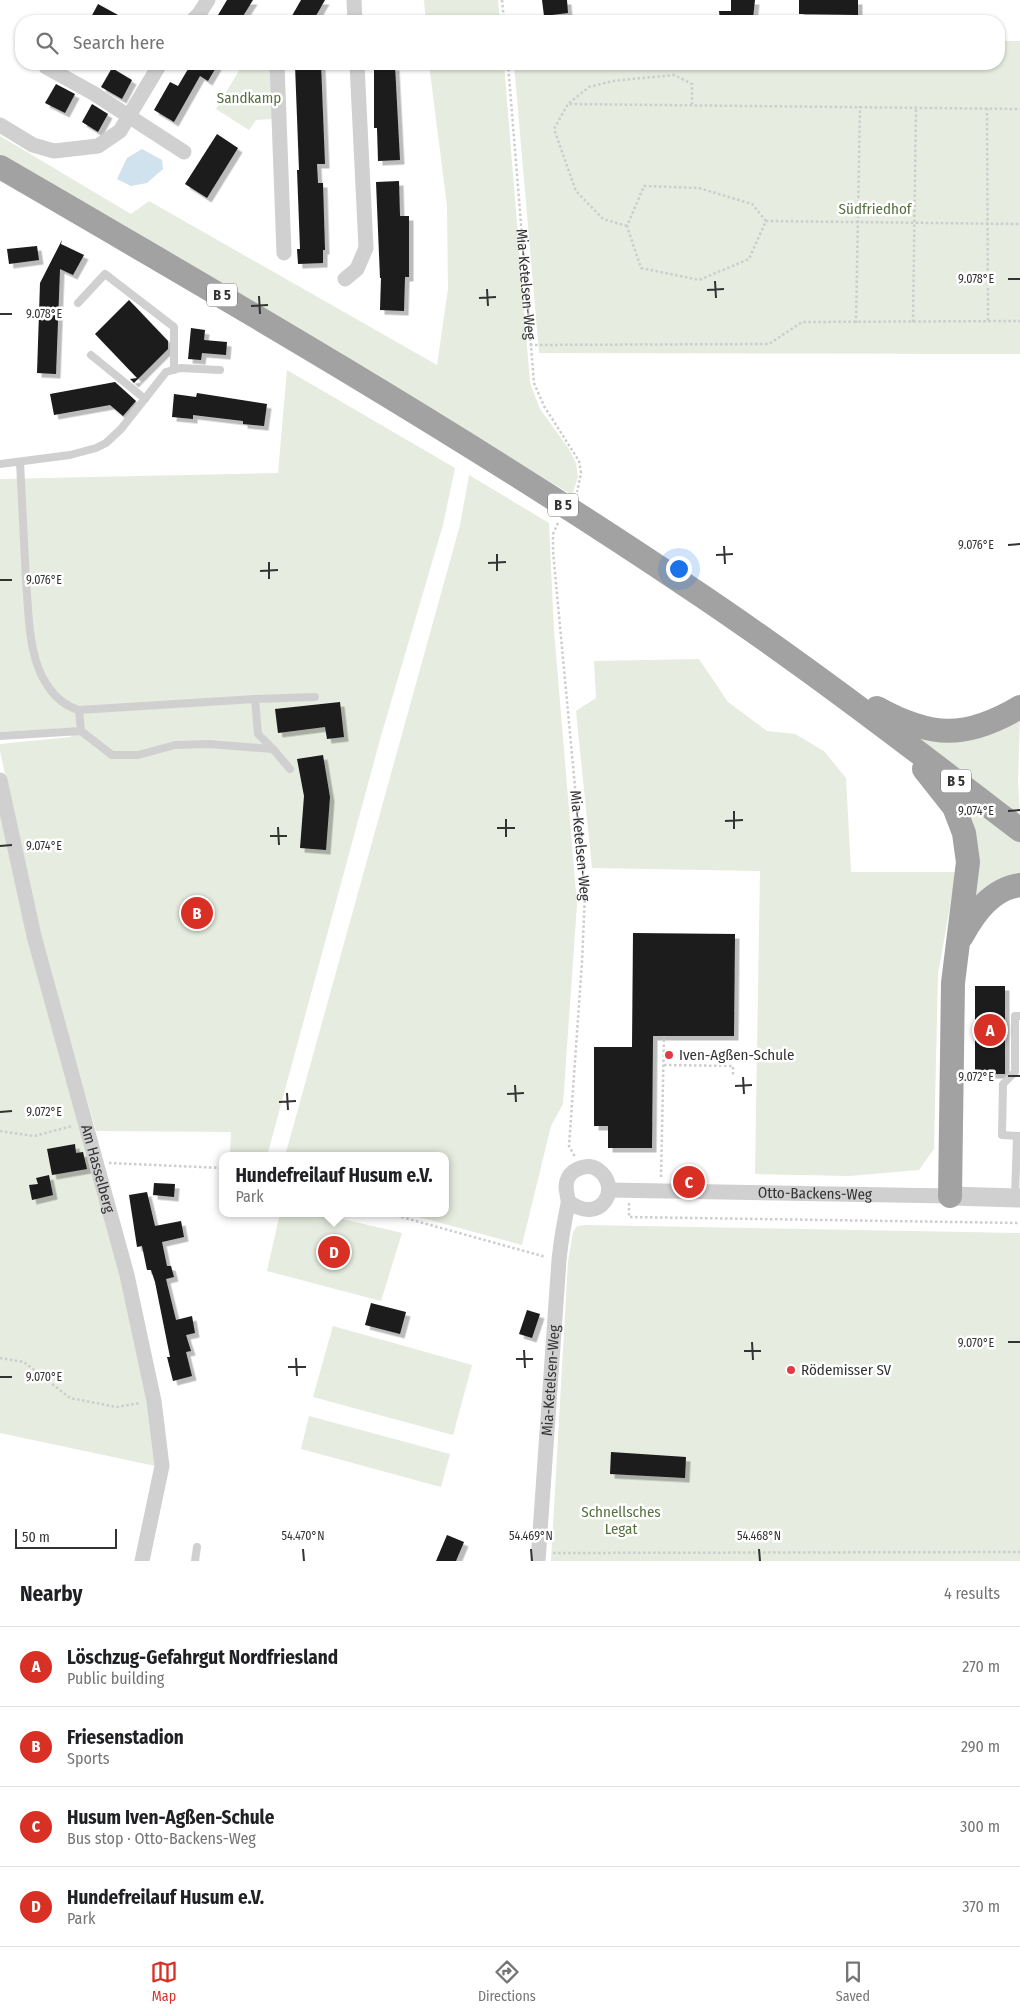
<!DOCTYPE html>
<html lang="en">
<head>
<meta charset="utf-8">
<style>
  :root { --surface:#fff; --page:#f6f6f6; --text:#202124; --muted:#757577; --line:#e0e0e0; --accent:#d93025 }
  body { margin:0; font-family:"Fira Sans Condensed",sans-serif; background:var(--page); color:var(--text) }
  .scale { position:absolute; left:15px; bottom:12px; width:102px; box-sizing:border-box; padding-left:5px; border:2px solid #333; border-top:0; font-size:14px; line-height:18px; white-space:nowrap; color:#333; -webkit-text-stroke:4px #fff; paint-order:stroke }
  .you { position:absolute; left:678px; top:568px; width:18px; height:18px; margin:-12px; border:4px solid #fff; border-radius:50%; background:#1a73e8; box-shadow:0 0 0 8px #1a73e833 }
  .badge { display:grid; place-items:center; width:32px; height:32px; border-radius:50%; background:var(--accent); color:#fff; font-size:16px; font-weight:700 }
  .pin { position:absolute; translate:-50% -50%; border:2px solid #fff; box-shadow:0 1px 5px #0006 }
  .popup { position:absolute; left:219px; top:1152px; width:230px; height:65px; box-sizing:border-box; display:grid; place-content:center; border-radius:10px; background:var(--surface); filter:drop-shadow(0 1px 4px #0005); font-size:16px; white-space:nowrap; color:var(--muted) }
  .popup b { font-size:19px; color:var(--text) }
  .popup::after { content:''; position:absolute; left:50%; top:100%; margin-left:-10px; border:10px solid transparent; border-top-color:var(--surface) }
  .list { margin:0; padding:0; list-style:none }
  h2 { display:flex; justify-content:space-between; align-items:center; height:65px; margin:0; padding:0 20px; font-size:21px }
  h2 small { font-size:16px; font-weight:400; color:var(--muted) }
  .list li { display:grid; grid-template-columns:32px 1fr auto; gap:15px; align-items:center; box-sizing:border-box; height:80px; padding:0 20px; border-top:1px solid var(--line) }
  .list b { display:block; font-size:19px; white-space:nowrap }
  .list p { margin:0; font-size:16px; white-space:nowrap; color:var(--muted) }
  .list em { font-size:16px; font-style:normal; color:var(--muted) }
  .icon { flex:none; width:28px; height:28px; fill:none; stroke:currentColor; stroke-width:2; stroke-linecap:round; stroke-linejoin:round }
  .map { position:relative; flex:none; width:1020px; height:1561px; overflow:hidden }
  .search { position:absolute; background:var(--surface); box-shadow:0 1px 4px #0004; left:15px; right:15px; top:15px; height:55px; display:flex; align-items:center; gap:12px; box-sizing:border-box; padding:0 18px; border-radius:20px; color:var(--muted); font-size:19px }
  .sheet { height:385px; background:var(--surface) }
  nav { display:flex; justify-content:space-around; align-items:center; box-sizing:border-box; height:70px; border-top:1px solid var(--line); background:var(--surface); font-size:14px; color:var(--muted) }
  nav a { display:grid; justify-items:center; gap:2px }
  nav .on { color:var(--accent) }
  .map>svg:first-child { display:block }
</style>
</head>
<body>
<div class="map">
<svg width="1020" height="1561" viewBox="0 0 1020 1561">
  <defs>
    <filter id="shadow"><feDropShadow dx="4.5" dy="4.5" stdDeviation="0" flood-color="#0004"/></filter>
  </defs>
  <rect width="100%" height="100%" fill="#fff"/>
  <!-- green -->
  <g fill="#e6ecdf">
    <path d="M424,0H498L500,21H426Z"/>
    <path d="M999,41H1020V354L539,353L514,64H999Z"/>
    <path d="M243,64H270L272,119L256,120L249,130L216,109Z"/>
    <path d="M429,64H504L530,383L540,409L569,449L576,463L578,477L572,495L126,226L0,155V136L131,214L149,201L437,365L448,289L447,206Z"/>
    <path d="M287,370L455,468L443,525L381,736L267,1156H230L231,1132L96,1131L40,937L0,751V744L71,737L70,728L0,732V479L278,473Z"/>
    <path d="M469,475L549,523L554,631L577,904L563,1104L551,1126L522,1245L404,1213H445V1156H285L460,525Z"/>
    <path d="M699,659L728,702L767,731L795,734L824,751L846,778L851,872H956L938,974L934,1149L919,1170L849,1176L755,1174L760,871L592,868L576,711L596,698L594,661Z"/>
    <path d="M1020,714L1018,780L1020,818L912,736Z"/>
    <path d="M0,786L125,1276L160,1467L0,1433Z"/>
    <path d="M955,792L1020,841V878L969,906Z"/>
    <path d="M280,1213H317L402,1233L381,1301L267,1271Z"/>
    <path d="M587,1225L1020,1233V1561H551L568,1262L573,1232L577,1226Z"/>
    <path d="M333,1326L472,1365L453,1435L313,1397Z"/>
    <path d="M309,1416L450,1454L441,1487L301,1449Z"/>
  </g>
  <!-- water -->
  <path fill="#cfe2ee" d="M142,149L162,160L163,169L147,183L131,186L117,179L127,158Z"/>
  <!-- building -->
  <g fill="#1a1a1a" filter="url(#shadow)">
    <path d="M227,0H253L240,21H228L218,15Z"/>
    <path d="M301,0H325L313,21H289Z"/>
    <path d="M542,0H567L568,13L544,16Z"/>
    <path d="M731,0H755L753,18L720,21L719,11H731Z"/>
    <path d="M799,0H858V15L799,14Z"/>
    <path d="M98,4L129,21H89Z"/>
    <path d="M191,64H218L208,81L200,76L174,122L154,110L170,82L178,86Z"/>
    <path d="M321,64L325,164H317L318,183H323L325,250H323V263L298,264L297,249H300L297,170H299L295,65Z"/>
    <path d="M395,66L400,160L378,161L377,128H374V67Z"/>
    <path d="M112,68L132,80L122,99L101,87Z"/>
    <path d="M56,84L75,94L65,113L45,103Z"/>
    <path d="M92,104L108,114L98,132L82,122Z"/>
    <path d="M217,134L238,148L207,198L185,184Z"/>
    <path d="M399,181L400,216H409V277H405L404,311L380,310L381,278H380L376,182Z"/>
    <path d="M62,240L61,244L84,255L73,275L60,269L56,374L37,373L40,283Z"/>
    <path d="M37,246L39,260L9,264L7,249Z"/>
    <path d="M129,300L168,341V349L134,383L130,379L137,378L95,334Z"/>
    <path d="M191,328L205,330L204,340L227,342L226,355L202,353L201,360L188,359Z"/>
    <path d="M115,382L136,401L123,416L110,405L54,415L50,394Z"/>
    <path d="M197,393L267,404L264,426L243,424V421L193,415V419L172,417L174,394L196,397Z"/>
    <path d="M340,702L344,737L327,739L325,727L278,733L275,709Z"/>
    <path d="M323,755L330,797L326,850L300,848L304,796L297,759Z"/>
    <path d="M633,933L735,934L734,1036H653L652,1148H608V1126H594V1047H632Z"/>
    <rect x="975" y="986" width="30" height="88"/>
    <path d="M75,1144L76,1153L83,1152L87,1169L52,1175L47,1149Z"/>
    <path d="M49,1175L53,1195L32,1200L29,1185L38,1184L36,1178Z"/>
    <path d="M154,1183L175,1184L174,1197L153,1195Z"/>
    <path d="M147,1192L155,1226L181,1221L184,1237L162,1242L167,1266H171L174,1277L166,1279L176,1320L192,1316L195,1333L186,1335L191,1351L186,1352L192,1376L173,1381L167,1357H170L155,1282L151,1270H147L142,1246L137,1247L129,1195Z"/>
    <path d="M371,1303L406,1312L400,1334L365,1325Z"/>
    <path d="M527,1310L540,1314L532,1338L519,1334Z"/>
    <path d="M611,1452L686,1457L685,1478L610,1474Z"/>
    <path d="M447,1535L464,1542L456,1561H436Z"/>
  </g>
  <g fill="none" stroke-linecap="round" stroke-linejoin="round">
    <!-- path -->
    <g stroke="#cdcdcd" stroke-width="2.5" stroke-dasharray="2.5 2.5" stroke-linecap="butt">
      <path d="M502,0L504,21"/>
      <path id="s1" d="M508,64L534,383L544,406L579,461L581,473L577,492"/>
      <path d="M569,103L589,87L613,81L674,75L692,84V104"/>
      <path d="M987,108L988,321"/>
      <path d="M766,221L752,204L699,188L644,186L627,226L641,268L699,280L749,259L766,221L1020,224"/>
      <path d="M627,226L603,219L576,191L554,129L568,104L1020,109"/>
      <path d="M913,322L916,108"/>
      <path d="M856,323L860,106"/>
      <path d="M530,345L769,344L802,322L1020,321"/>
      <path id="s2" d="M558,523L553,534V551L585,894L582,962L569,1146L575,1157"/>
      <path d="M664,1065L733,1066V1075"/>
      <path d="M0,1131L34,1136L72,1126"/>
      <path d="M109,1163L223,1168"/>
      <path d="M661,1177L664,1036"/>
      <path d="M629,1203V1217L1020,1223"/>
      <path d="M387,1213L546,1257"/>
      <path d="M0,1358L24,1362L70,1398L117,1407L140,1403"/>
      <path d="M553,1553L1020,1552"/>
    </g>
    <!-- service -->
    <g stroke="#d0d0d0" stroke-width="8">
      <path d="M78,303L105,274L174,327V370"/>
      <path d="M91,355L145,399"/>
      <path d="M0,464L70,455L96,448L106,443L121,429L166,372L180,368L220,370"/>
      <path d="M255,699L315,697"/>
      <path d="M79,710L81,731"/>
      <path d="M0,736L81,731L112,755H138L175,745L209,744L273,749L258,734L255,699L79,710C53,703 38,675 33,649C28,627 28,603 26,581C24,541 22,501 20,462"/>
      <path d="M273,749L290,769"/>
      <path d="M1020,1016H1015V1072L1003,1084L1002,1135L1020,1136"/>
      <path d="M1015,1197L1017,1136"/>
      <path d="M195,1561L197,1547"/>
    </g>
    <!-- minor -->
    <g stroke="#d0d0d0" stroke-width="15">
      <path d="M354,0L355,21"/>
      <path d="M192,21L199,14L208,0"/>
      <path d="M277,64L284,253"/>
      <path d="M46,67L93,93L184,152"/>
      <path d="M0,125L33,145L54,151L98,146L120,131L160,64"/>
      <path d="M345,279L357,269L366,248L357,64"/>
      <path id="s3" d="M0,780L34,936L127,1275L154,1401L162,1466L142,1561"/>
      <path id="s4" d="M609,1190L950,1196"/>
      <path id="s5" d="M538,1561L559,1260C561,1241 564,1223 568,1204C569,1195 563,1188 568,1178C572,1169 588,1163 597,1169C624,1187 600,1227 568,1201"/>
    </g>
    <!-- tertiary -->
    <path stroke="#d0d0d0" stroke-width="19" d="M950,1196L1020,1198"/>
    <!-- trunk -->
    <g stroke="#a2a2a2" stroke-width="24">
      <path d="M0,167C231,301 462,435 684,584C800,661 910,746 1020,830"/>
      <path d="M877,708C931,738 966,739 1020,707"/>
      <path d="M924,769L954,807L964,833L968,862L953,983L950,1196"/>
      <path d="M962,936C975,912 992,889 1020,885"/>
    </g>
  </g>
  <!-- ticks -->
  <path fill="none" stroke="#333" stroke-width="2" d="M1008,279H1020M715,281L716,298M487,289L488,306M707,290L724,289M259,296L260,314M479,298L496,297M251,306L268,305M0,314H12M1008,545L1020,544M724,546L725,564M497,554V571M716,555L733,554M269,562V579M488,563L506,562M260,571L278,570M0,580H12M734,811V829M1008,811L1020,810M506,819V837M725,821L743,820M278,827L279,845M497,828H515M270,836H287M0,846L12,845M1008,1076H1020M743,1077L744,1094M515,1085L516,1102M735,1086L752,1085M287,1093L288,1110M507,1094L524,1093M279,1102L296,1101M0,1112L12,1111M752,1342L753,1360M1008,1342H1020M524,1350L525,1368M744,1351H761M296,1358L297,1376M516,1359H533M288,1367H306M0,1377H12M303,1549L304,1561M531,1549L532,1561M759,1549L760,1561"/>
  <!-- markers -->
  <g fill="#e63946" stroke="#fff" stroke-width="2">
    <circle cx="669" cy="1055" r="5"/>
    <circle cx="791" cy="1370" r="5"/>
  </g>
  <g text-anchor="middle" dominant-baseline="central" stroke-width="5" stroke-linejoin="round" paint-order="stroke">
    <!-- shield labels -->
    <g fill="#fff" stroke="#707070" stroke-width="1">
      <rect x="207" y="283.5" width="30" height="23" rx="4"/>
      <rect x="548" y="493.5" width="30" height="23" rx="4"/>
      <rect x="941" y="769.5" width="30" height="23" rx="4"/>
    </g>
    <g font-size="14" font-weight="bold" fill="#333">
      <text x="222" y="295">B 5</text>
      <text x="563" y="505">B 5</text>
      <text x="956" y="781">B 5</text>
    </g>
    <!-- park labels -->
    <g font-size="15" fill="#56703f" stroke="#fff">
      <text x="249" y="98">Sandkamp</text>
      <text x="875" y="209">Südfriedhof</text>
      <text x="621" y="1512">Schnellsches<tspan x="621" dy="17">Legat</tspan></text>
    </g>
    <!-- street labels -->
    <g font-size="15" fill="#333" stroke="#fff">
      <text stroke="none"><textPath href="#s1" startOffset="221">Mia-Ketelsen-Weg</textPath></text>
      <text stroke="none"><textPath href="#s2" startOffset="325">Mia-Ketelsen-Weg</textPath></text>
      <text stroke="none"><textPath href="#s3" startOffset="401">Am Hasselberg</textPath></text>
      <text stroke="none"><textPath href="#s4" startOffset="206">Otto-Backens-Weg</textPath></text>
      <text stroke="none"><textPath href="#s5" startOffset="181">Mia-Ketelsen-Weg</textPath></text>
    </g>
    <!-- poi labels -->
    <g font-size="15" fill="#333" stroke="#fff" text-anchor="start">
      <text x="679" y="1055">Iven-Agßen-Schule</text>
      <text x="801" y="1370">Rödemisser SV</text>
    </g>
  </g>
  <g font-size="12" text-anchor="middle" fill="#333" stroke="#fff" stroke-width="5" stroke-linejoin="round" paint-order="stroke">
    <text x="976" y="283">9.078°E</text>
    <text x="44" y="318">9.078°E</text>
    <text x="976" y="549">9.076°E</text>
    <text x="44" y="584">9.076°E</text>
    <text x="976" y="815">9.074°E</text>
    <text x="44" y="850">9.074°E</text>
    <text x="976" y="1081">9.072°E</text>
    <text x="44" y="1116">9.072°E</text>
    <text x="976" y="1347">9.070°E</text>
    <text x="44" y="1381">9.070°E</text>
    <text x="303" y="1540">54.470°N</text>
    <text x="531" y="1540">54.469°N</text>
    <text x="759" y="1540">54.468°N</text>
  </g>
</svg>
<div class="scale">50 m</div>
<div class="you"></div>
<div class="pin badge" style="left:990px;top:1030px">A</div>
<div class="pin badge" style="left:197px;top:913px">B</div>
<div class="pin badge" style="left:689px;top:1182px">C</div>
<div class="pin badge" style="left:334px;top:1252px">D</div>
<div class="popup"><b>Hundefreilauf Husum e.V.</b>Park</div>
<div class="search"><svg class="icon" aria-label="search" viewBox="0 0 24 24"><circle cx="10" cy="10" r="6"/><path d="M15 15l6 6"/></svg>Search here</div>
</div>
<section class="sheet">
<h2>Nearby<small>4 results</small></h2>
<ul class="list">
<li><span class="badge">A</span><div><b>Löschzug-Gefahrgut Nordfriesland</b><p>Public building</p></div><em>270 m</em></li>
<li><span class="badge">B</span><div><b>Friesenstadion</b><p>Sports</p></div><em>290 m</em></li>
<li><span class="badge">C</span><div><b>Husum Iven-Agßen-Schule</b><p>Bus stop · Otto-Backens-Weg</p></div><em>300 m</em></li>
<li><span class="badge">D</span><div><b>Hundefreilauf Husum e.V.</b><p>Park</p></div><em>370 m</em></li>
</ul>
</section>
<nav>
<a class="on"><svg class="icon" aria-label="map" viewBox="0 0 24 24"><path d="M3 6l6-2 6 2 6-2v14l-6 2-6-2-6 2zM9 4v14M15 6v14"/></svg>Map</a>
<a><svg class="icon" aria-label="directions" viewBox="0 0 24 24"><path d="M12 3l9 9-9 9-9-9zM9 14v-3h6M13 9l2 2-2 2"/></svg>Directions</a>
<a><svg class="icon" aria-label="saved" viewBox="0 0 24 24"><path d="M7 4h10v16l-5-4-5 4z"/></svg>Saved</a>
</nav>
</body>
</html>
